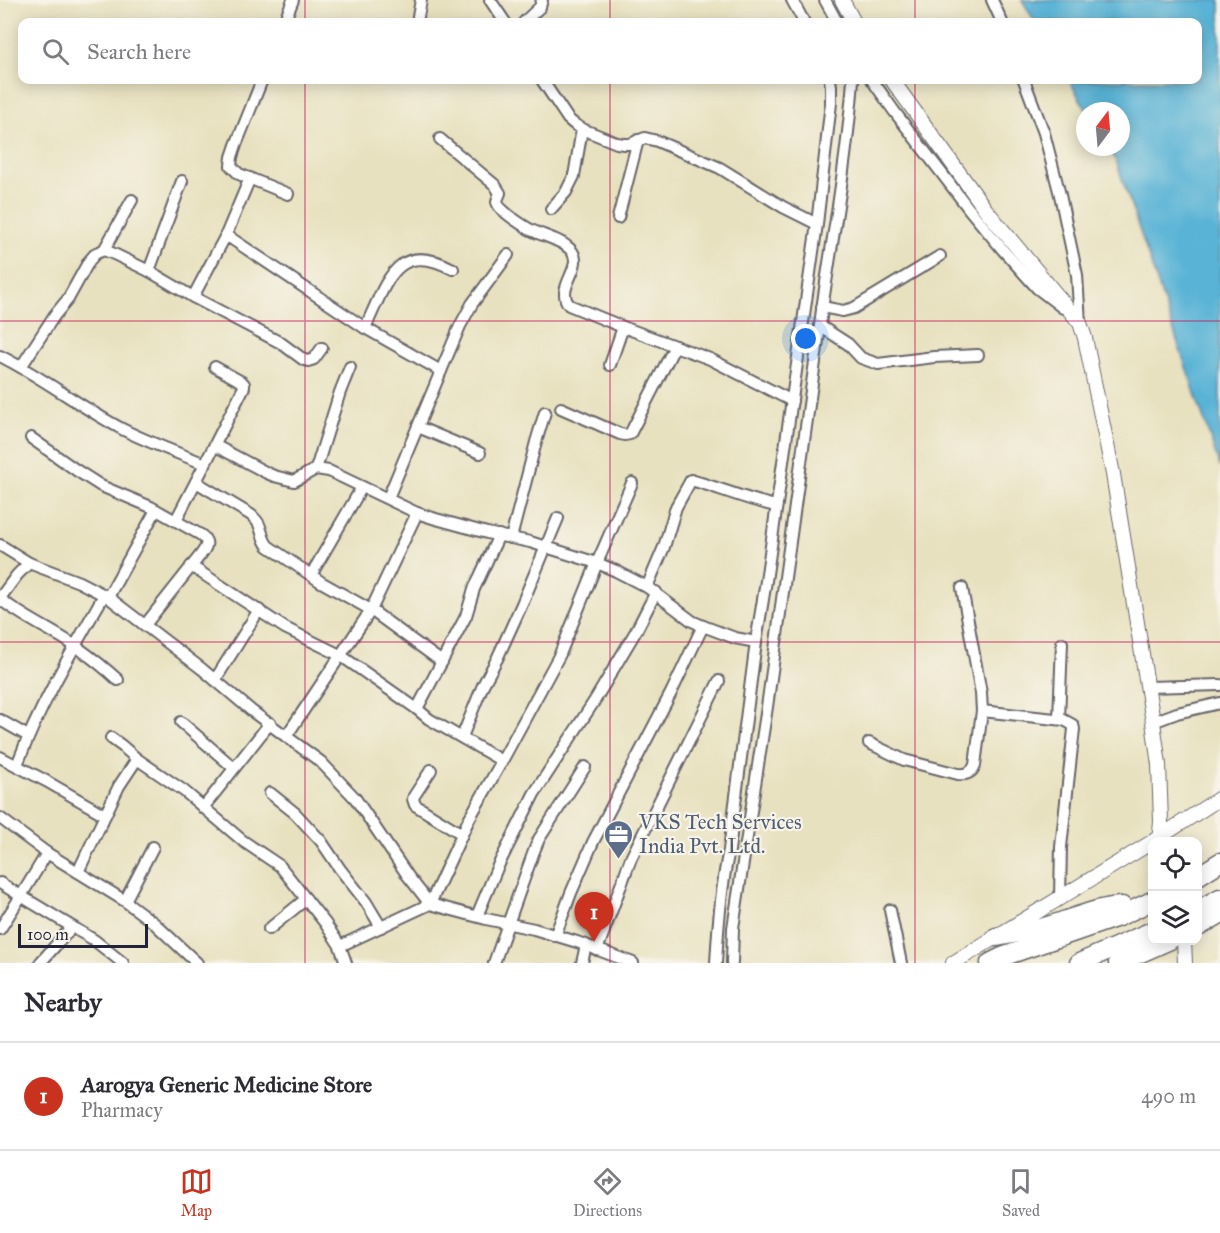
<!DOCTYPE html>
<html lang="en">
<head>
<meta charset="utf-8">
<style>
  :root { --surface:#fff; --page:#f2f2f3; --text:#2b2b33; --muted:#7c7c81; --line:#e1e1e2; --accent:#c8321e }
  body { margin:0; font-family:"IM FELL Great Primer",serif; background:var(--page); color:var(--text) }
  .controls { position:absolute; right:18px; bottom:18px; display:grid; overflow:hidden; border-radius:12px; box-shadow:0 3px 15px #0003 }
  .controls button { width:54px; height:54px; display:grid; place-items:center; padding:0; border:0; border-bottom:2px solid var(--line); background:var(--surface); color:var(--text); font:30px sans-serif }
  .compass { position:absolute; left:1076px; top:102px; width:54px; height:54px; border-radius:50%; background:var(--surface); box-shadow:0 3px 15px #0003; rotate:16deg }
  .scale { position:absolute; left:18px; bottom:15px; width:130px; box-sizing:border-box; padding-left:6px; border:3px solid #22223b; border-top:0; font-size:16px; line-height:21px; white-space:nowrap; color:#22223b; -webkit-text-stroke:4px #f7f3e8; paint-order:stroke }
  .you { position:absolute; left:806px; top:339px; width:21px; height:21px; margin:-15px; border:4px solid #fff; border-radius:50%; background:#1a73e8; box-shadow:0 0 0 9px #1a73e833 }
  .badge { display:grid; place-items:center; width:39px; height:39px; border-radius:50%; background:var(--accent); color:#fff; font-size:20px; font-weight:700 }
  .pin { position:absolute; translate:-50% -50px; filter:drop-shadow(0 2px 3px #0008) }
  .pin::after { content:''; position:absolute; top:32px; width:21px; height:18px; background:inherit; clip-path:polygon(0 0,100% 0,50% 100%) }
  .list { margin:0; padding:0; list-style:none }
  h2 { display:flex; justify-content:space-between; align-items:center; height:78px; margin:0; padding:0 24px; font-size:26px }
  h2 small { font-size:20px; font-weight:400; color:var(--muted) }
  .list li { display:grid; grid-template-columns:39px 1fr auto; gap:18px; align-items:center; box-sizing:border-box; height:108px; padding:0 24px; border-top:2px solid var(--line) }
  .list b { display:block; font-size:22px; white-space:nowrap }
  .list p { margin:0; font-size:20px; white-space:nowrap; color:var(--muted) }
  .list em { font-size:20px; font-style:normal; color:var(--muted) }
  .icon { flex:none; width:33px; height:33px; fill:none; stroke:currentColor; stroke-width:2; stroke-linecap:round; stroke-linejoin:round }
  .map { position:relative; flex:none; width:1220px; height:963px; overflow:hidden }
  .search { position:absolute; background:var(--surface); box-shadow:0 3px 15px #0003; left:18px; right:18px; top:18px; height:66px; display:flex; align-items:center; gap:15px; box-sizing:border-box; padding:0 21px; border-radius:12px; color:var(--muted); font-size:22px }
  .sheet { height:186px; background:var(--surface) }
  nav { display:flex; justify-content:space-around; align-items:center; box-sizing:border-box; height:84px; border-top:2px solid var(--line); background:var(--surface); font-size:16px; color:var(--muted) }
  nav a { display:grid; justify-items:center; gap:3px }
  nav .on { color:var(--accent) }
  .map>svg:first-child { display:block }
</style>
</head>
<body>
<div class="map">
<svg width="1220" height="963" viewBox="0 0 1220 963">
  <rect width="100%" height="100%" fill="#f7f3e8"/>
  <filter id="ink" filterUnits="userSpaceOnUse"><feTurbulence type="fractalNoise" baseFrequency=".0167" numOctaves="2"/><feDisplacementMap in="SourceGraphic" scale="12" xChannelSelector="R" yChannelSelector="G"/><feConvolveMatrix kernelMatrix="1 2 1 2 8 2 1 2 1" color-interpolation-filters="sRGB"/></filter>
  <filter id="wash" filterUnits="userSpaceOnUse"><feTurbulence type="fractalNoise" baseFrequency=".008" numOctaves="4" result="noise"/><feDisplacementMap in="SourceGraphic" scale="24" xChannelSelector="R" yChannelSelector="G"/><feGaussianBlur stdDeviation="1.35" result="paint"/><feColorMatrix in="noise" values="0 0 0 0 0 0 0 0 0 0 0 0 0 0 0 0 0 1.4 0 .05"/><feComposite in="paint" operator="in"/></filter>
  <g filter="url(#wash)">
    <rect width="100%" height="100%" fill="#e8e1bf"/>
    <!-- water -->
    <path fill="#59b3d6" stroke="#3e6a88" stroke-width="1.5" d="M1022,0H1220V467L1116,161L1108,147H1121V111H1087L1069,80H1198V22H1035Z"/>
  </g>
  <g filter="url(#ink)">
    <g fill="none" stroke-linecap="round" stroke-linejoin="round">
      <defs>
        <g id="street">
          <path d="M490,0L505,22"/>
          <path d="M792,0L804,22"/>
          <path d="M825,0L837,22"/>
          <path d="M992,0L1002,22"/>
          <path d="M284,22L293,0"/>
          <path d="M417,22L421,0"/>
          <path d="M524,22L540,7L542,0"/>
          <path d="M262,80L236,145L232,157L231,166L239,174L288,194"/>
          <path d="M542,80L568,119L574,124L582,129L617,143L624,144H630L645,138L657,141L720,168L783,207L817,224"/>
          <path d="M872,80L894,111L969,209L1003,250L1037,288L1063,308"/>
          <path d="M1024,80L1044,133L1060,195L1077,275L1080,323"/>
          <path d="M440,139L495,185L500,193C499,196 497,199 497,202C498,207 503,210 506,213C513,219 521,224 529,229C542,236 560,239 570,249C587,266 554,287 569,305L623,327L710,359L792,401"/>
          <path d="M551,209L566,192L574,176L582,129"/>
          <path d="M618,218L638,140"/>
          <path d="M226,235L250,178"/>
          <path d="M104,250L132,200"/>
          <path d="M149,271L182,181"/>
          <path d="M193,297L281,343L304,360L308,361L314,359L322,348"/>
          <path d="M822,307L843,311L854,308L940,256"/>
          <path d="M820,326L848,344L861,358L878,364L934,357L978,355"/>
          <path d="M365,328C386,285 395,238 453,269"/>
          <path d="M0,356C43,377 81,408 124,430C150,443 178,453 205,464L244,387V384L242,382L215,367"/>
          <path d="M610,365L623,327"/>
          <path d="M21,367L54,316L68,299L89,261L96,253L104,250L114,254L149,271L193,297L226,235L365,328L441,371L388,498"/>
          <path d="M441,371L460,326L472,304L508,255"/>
          <path d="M561,408L620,434L625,435L630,434L675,346"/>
          <path d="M418,427L480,453"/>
          <path d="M31,438L76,470L101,486L151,507L201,535C208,541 208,545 202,553L145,625"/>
          <path d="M216,446L267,473L274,476L294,481L316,469L329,471L417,513L436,519L487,533L530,542L597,563L616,571L647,587L692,621L703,626L735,638L756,642"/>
          <path d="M316,469L340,392L350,367"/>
          <path d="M196,482L251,515C255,519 259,522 260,527C263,535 263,540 268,546L321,582L371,610L442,662"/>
          <path d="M176,520L205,464"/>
          <path d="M499,535L474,589L466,616L417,709L429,719L502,761L560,654L597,563L632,483"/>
          <path d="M511,538L536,442L545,412"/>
          <path d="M0,545L29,563L79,582L108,597L202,669L253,712L321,762L355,798L408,876L430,904L486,919L534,929L577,942L633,963"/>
          <path d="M191,566L285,628L340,655L417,709"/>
          <path d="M311,575L362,487"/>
          <path d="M647,587L664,547L676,507L691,480C720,488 747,500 776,506"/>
          <path d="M962,588L981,693L982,711L1064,720L1073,725L1074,729L1061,847L1060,897"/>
          <path d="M108,597L156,510"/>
          <path d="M0,598L17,575L29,563"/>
          <path d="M0,599C24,618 52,630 77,647C91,657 105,668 118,680"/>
          <path d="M215,680L259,610"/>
          <path d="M1148,687L1220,685"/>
          <path d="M1059,719L1062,643"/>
          <path d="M0,720L28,736"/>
          <path d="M181,722L234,768"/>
          <path d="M1153,722L1177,713L1220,703"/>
          <path d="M287,735L371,610L417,513"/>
          <path d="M462,737L483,685L497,659L522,604L558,518"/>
          <path d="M111,738L122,746L137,759L184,791L243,841L280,866L325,923L340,946L346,963"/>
          <path d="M869,743L904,760L958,774C966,775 972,773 975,765L982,711"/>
          <path d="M0,757L46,781L105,815"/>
          <path d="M17,765C40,705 72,651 104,595"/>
          <path d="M431,770L414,796L413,799L415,805L462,834"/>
          <path d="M270,793L295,813L321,841L340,869L366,902L381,927"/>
          <path d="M203,808L270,723"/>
          <path d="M0,818L47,853L125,901L154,923L197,963"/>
          <path d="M47,853L21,896L94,940L123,963"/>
          <path d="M78,872L119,786L137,759"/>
          <path d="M0,883L21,896L0,929"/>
          <path d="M125,901L153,847"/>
          <path d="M890,910L901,963"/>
          <path d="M477,916L497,868L534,794L595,700L636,631L656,592"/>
          <path d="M269,929L306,899"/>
          <path d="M555,936L571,893L593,842L672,691L703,626"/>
          <path d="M340,946L430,904L469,819L502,761"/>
          <path d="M597,950L631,858L719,681"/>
          <path d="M40,963L72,927"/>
          <path d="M494,963L534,851L539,839L585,767"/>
          <path d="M582,963L586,945"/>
          <path d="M716,963C718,925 721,887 729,850L756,642L766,581L817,224L831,103V86L830,80"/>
          <path d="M732,963L733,928L767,707L820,326C823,298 828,271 832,244C841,189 849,135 853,80"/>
        </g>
        <g id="secondary">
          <path d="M842,0L854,22"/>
          <path d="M892,80L986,210L1080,323L1085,338L1113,474L1153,722L1159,765L1161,822L1159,842"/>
          <path d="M1155,840L1220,798"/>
          <path d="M1184,940L1185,963"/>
          <path d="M953,963L1152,842"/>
        </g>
        <g id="highway">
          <path d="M1198,876L1220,862"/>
          <path d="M1198,910L1220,898"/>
          <path d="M1198,927L1220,914"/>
          <path d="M996,937C1013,934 1031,931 1048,926C1072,919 1097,907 1122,906"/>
          <path d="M990,963L1002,957L1118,917L1152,901"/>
          <path d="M1079,963L1152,931"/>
          <path d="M1118,963L1170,940"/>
        </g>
      </defs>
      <!-- street casing -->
      <use href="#street" stroke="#676569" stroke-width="14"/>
      <!-- secondary casing -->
      <use href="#secondary" stroke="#676569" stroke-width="16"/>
      <!-- highway casing -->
      <use href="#highway" stroke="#676569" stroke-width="21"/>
      <!-- street -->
      <use href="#street" stroke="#fff" stroke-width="10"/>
      <!-- secondary -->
      <use href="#secondary" stroke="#fff" stroke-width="14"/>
      <!-- highway -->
      <use href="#highway" stroke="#fff" stroke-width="18"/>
    </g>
  </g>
  <!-- grid -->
  <path fill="none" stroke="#c2185b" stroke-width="1.5" stroke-opacity="0.55" d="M305,0V22M610,0V22M915,0V22M305,80V963M610,80V963M915,80V963M0,321H1220M0,642H1220"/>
  <!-- icons -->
  <defs>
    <symbol id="office-pin" viewBox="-11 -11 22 30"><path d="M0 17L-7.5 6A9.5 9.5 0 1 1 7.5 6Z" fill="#5c6f8a" stroke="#f7f3e8"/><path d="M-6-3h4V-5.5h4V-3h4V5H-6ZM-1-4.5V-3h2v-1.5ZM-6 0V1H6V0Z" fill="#fff"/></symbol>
  </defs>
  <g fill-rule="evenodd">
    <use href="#office-pin" x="602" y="818" width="33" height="45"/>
  </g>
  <g text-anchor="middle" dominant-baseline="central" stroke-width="4.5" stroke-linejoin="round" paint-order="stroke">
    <!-- service labels -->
    <g font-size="21" fill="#4e5e75" stroke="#f7f3e8" text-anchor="start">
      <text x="639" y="822">VKS Tech Services<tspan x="639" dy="24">India Pvt. Ltd.</tspan></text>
    </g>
  </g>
</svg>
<div class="controls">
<button><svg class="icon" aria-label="locate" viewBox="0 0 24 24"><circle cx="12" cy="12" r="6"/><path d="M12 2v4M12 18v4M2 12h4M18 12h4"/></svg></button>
<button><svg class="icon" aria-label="layers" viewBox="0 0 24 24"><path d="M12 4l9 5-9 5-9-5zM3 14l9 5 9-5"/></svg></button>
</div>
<svg class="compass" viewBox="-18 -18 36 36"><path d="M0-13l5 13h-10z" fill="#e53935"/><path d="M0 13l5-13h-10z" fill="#7c7c81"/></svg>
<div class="scale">100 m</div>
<div class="you"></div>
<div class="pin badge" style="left:594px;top:942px">1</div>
<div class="search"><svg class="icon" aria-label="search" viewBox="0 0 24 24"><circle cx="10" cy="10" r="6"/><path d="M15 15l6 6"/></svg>Search here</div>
</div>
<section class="sheet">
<h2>Nearby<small></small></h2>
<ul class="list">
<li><span class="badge">1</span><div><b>Aarogya Generic Medicine Store</b><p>Pharmacy</p></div><em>490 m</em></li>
</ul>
</section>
<nav>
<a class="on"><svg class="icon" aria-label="map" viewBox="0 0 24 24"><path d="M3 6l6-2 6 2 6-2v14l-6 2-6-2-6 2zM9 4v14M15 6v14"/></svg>Map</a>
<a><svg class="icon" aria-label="directions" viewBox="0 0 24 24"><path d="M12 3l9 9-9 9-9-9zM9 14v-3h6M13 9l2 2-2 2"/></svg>Directions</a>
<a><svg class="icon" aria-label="saved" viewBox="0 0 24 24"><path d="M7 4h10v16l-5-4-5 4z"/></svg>Saved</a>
</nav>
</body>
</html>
